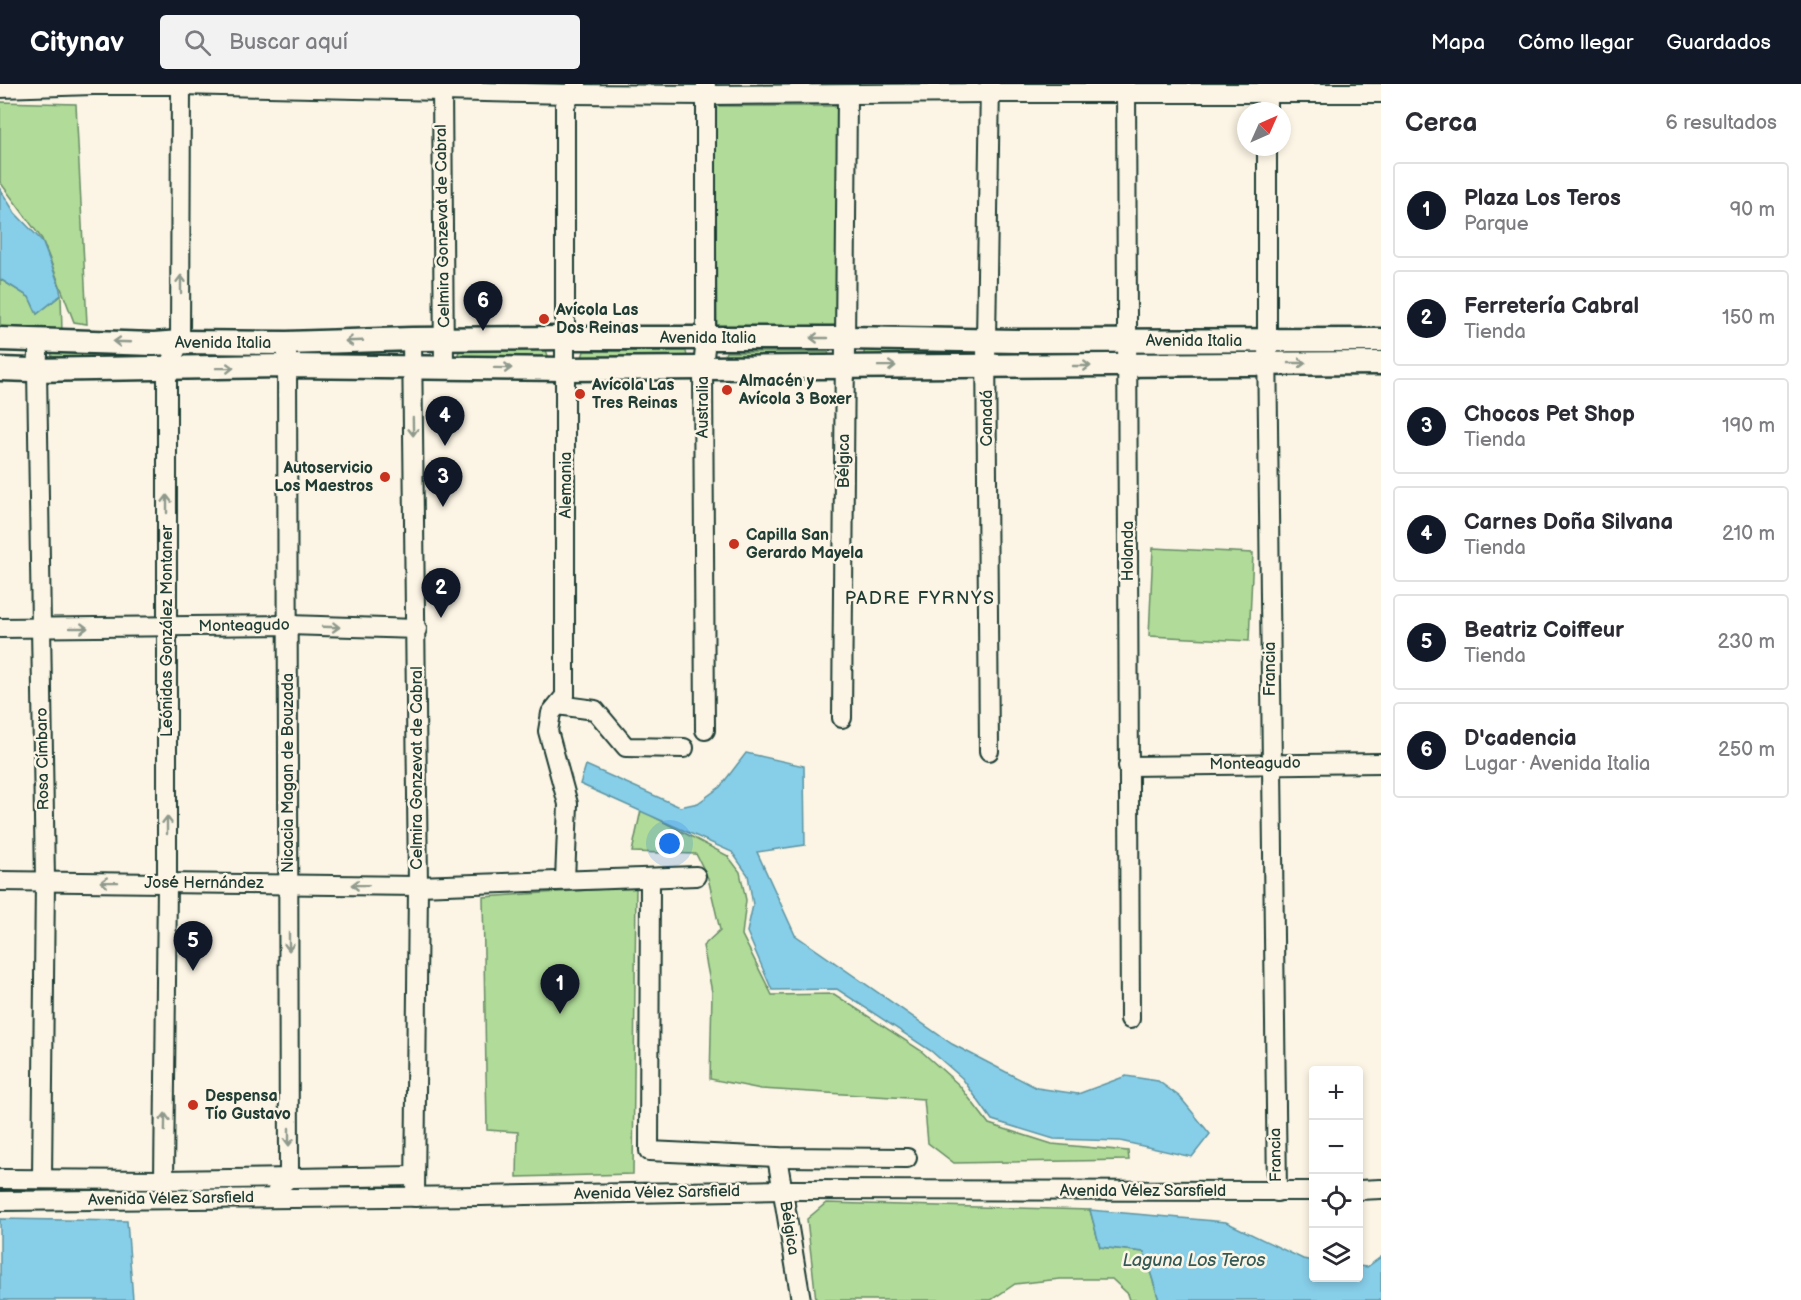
<!DOCTYPE html>
<html lang="es">
<head>
<meta charset="utf-8">
<style>
  :root { --surface:#fff; --page:#f2f2f3; --text:#2b2b33; --muted:#7c7c81; --line:#e1e1e2; --accent:#111827 }
  body { margin:0; font-family:"Balsamiq Sans",sans-serif; background:var(--page); color:var(--text) }
  .controls { position:absolute; right:18px; bottom:18px; display:grid; overflow:hidden; border-radius:6px; box-shadow:0 3px 9px #0003 }
  .controls button { width:54px; height:54px; display:grid; place-items:center; padding:0; border:0; border-bottom:2px solid var(--line); background:var(--surface); color:var(--text); font:30px sans-serif }
  .compass { position:absolute; left:1237px; top:18px; width:54px; height:54px; border-radius:50%; background:var(--surface); box-shadow:0 3px 9px #0003; rotate:45deg }
  .you { position:absolute; left:670px; top:760px; width:21px; height:21px; margin:-15px; border:4px solid #fff; border-radius:50%; background:#1a73e8; box-shadow:0 0 0 9px #1a73e833 }
  .badge { display:grid; place-items:center; width:39px; height:39px; border-radius:50%; background:var(--accent); color:#fff; font-size:20px; font-weight:700 }
  .pin { position:absolute; translate:-50% -50px; filter:drop-shadow(0 2px 3px #0008) }
  .pin::after { content:''; position:absolute; top:32px; width:21px; height:18px; background:inherit; clip-path:polygon(0 0,100% 0,50% 100%) }
  .list { margin:0; padding:0; list-style:none }
  h2 { display:flex; justify-content:space-between; align-items:center; height:78px; margin:0; padding:0 24px; font-size:26px }
  h2 small { font-size:20px; font-weight:400; color:var(--muted) }
  .list li { display:grid; grid-template-columns:39px 1fr auto; gap:18px; align-items:center; box-sizing:border-box; height:96px; margin:0 12px 12px; padding:0 12px; border:2px solid var(--line); border-radius:6px }
  .list b { display:block; font-size:22px; white-space:nowrap }
  .list p { margin:0; font-size:20px; white-space:nowrap; color:var(--muted) }
  .list em { font-size:20px; font-style:normal; color:var(--muted) }
  .icon { flex:none; width:33px; height:33px; fill:none; stroke:currentColor; stroke-width:2; stroke-linecap:round; stroke-linejoin:round }
  .map { position:relative; flex:none; width:1381px; height:1216px; overflow:hidden }
  header { display:flex; align-items:center; gap:36px; box-sizing:border-box; height:84px; padding:0 30px; background:var(--accent); color:#fff }
  header strong { font-size:28px }
  nav { display:flex; gap:33px; margin-inline-start:auto; font-size:21px }
  .search { width:420px; height:54px; background:var(--page); display:flex; align-items:center; gap:15px; box-sizing:border-box; padding:0 21px; border-radius:6px; color:var(--muted); font-size:22px }
  main { display:flex }
  aside { flex:1; background:var(--surface) }
  .map>svg:first-child { display:block }
</style>
</head>
<body>
<header>
<strong>Citynav</strong>
<div class="search"><svg class="icon" aria-label="search" viewBox="0 0 24 24"><circle cx="10" cy="10" r="6"/><path d="M15 15l6 6"/></svg>Buscar aquí</div>
<nav><a>Mapa</a><a>Cómo llegar</a><a>Guardados</a></nav>
</header>
<main>
<div class="map">
<svg width="1381" height="1216" viewBox="0 0 1381 1216">
  <rect width="100%" height="100%" fill="#fcf5e5"/>
  <filter id="ink" filterUnits="userSpaceOnUse"><feTurbulence type="fractalNoise" baseFrequency=".0167" numOctaves="2"/><feDisplacementMap in="SourceGraphic" scale="12" xChannelSelector="R" yChannelSelector="G"/><feConvolveMatrix kernelMatrix="1 2 1 2 8 2 1 2 1" color-interpolation-filters="sRGB"/></filter>
  <g filter="url(#ink)">
    <!-- green -->
    <g fill="#b0db98" stroke="#688c66" stroke-width="1.5">
      <path d="M0,18L76,20L87,240L74,238L42,155L0,98Z"/>
      <path d="M715,22H837V247L717,246Z"/>
      <path d="M0,195L29,213L37,230L61,211L62,248H0Z"/>
      <path d="M51,265L148,268L147,277L52,273Z"/>
      <path d="M865,265L970,266L972,271L863,273Z"/>
      <path d="M546,266L548,272L546,275L457,274L459,267Z"/>
      <path d="M584,267H686L687,273L686,275L582,274Z"/>
      <path d="M726,268H828L830,273L723,275Z"/>
      <path d="M1153,464L1253,469L1249,557L1149,552Z"/>
      <path d="M641,726L728,772L740,788L746,816L742,851L772,911L834,910L920,966L959,1001L989,1040L1052,1060L1128,1067L1129,1076L954,1079L928,1059L924,1015L761,1005L710,995L712,908L703,862L720,846L708,794L696,770L632,768Z"/>
      <path d="M636,803L633,1090L517,1093L518,1048L487,1046L483,813Z"/>
      <path d="M826,1119L1090,1126L1100,1163L1144,1168L1159,1216H1130L1128,1210L1112,1195H1060L1015,1200L991,1216H816L807,1135Z"/>
    </g>
    <!-- water -->
    <g fill="#87cee9" stroke="#5d94a1" stroke-width="1.5">
      <path d="M0,105L15,129L42,157L59,201L61,211L37,230L29,213L0,195Z"/>
      <path d="M746,669L804,682L805,761L757,768L795,851L952,960L1037,1004L1078,1010L1126,992L1158,997L1180,1013L1210,1050L1192,1073L1120,1057L1054,1055L992,1036L962,994L931,967L837,905L772,906L747,848L753,821L748,791L732,768L580,700L586,681L680,723L698,719L720,703Z"/>
      <path d="M1090,1126L1226,1138L1303,1175L1313,1177L1314,1194H1358L1359,1182L1367,1183L1381,1173V1216H1159L1144,1168L1100,1163Z"/>
      <path d="M0,1135L127,1137L133,1216H0Z"/>
    </g>
    <g fill="none" stroke-linecap="round" stroke-linejoin="round">
      <defs>
        <g id="minor">
          <path d="M442,0L444,284"/>
          <path d="M1126,0L1130,935"/>
          <path d="M0,4L93,1H181L571,10L706,11L990,9H1381"/>
          <path d="M1267,27V0"/>
          <path d="M1267,63V257L1277,1108"/>
          <path d="M39,255L37,286L45,797L42,1095"/>
          <path d="M412,255L418,802L415,1113"/>
          <path d="M0,544L288,541L417,545"/>
          <path d="M558,621L595,626L626,663L684,664"/>
          <path d="M842,634L847,12"/>
          <path d="M705,646L703,283L706,254V2"/>
          <path d="M989,667L986,256L990,0"/>
          <path d="M1128,682L1381,679"/>
          <path d="M650,795L649,1067L777,1073L907,1074"/>
          <path d="M565,796L568,720L548,647L551,629L565,612V21L577,1"/>
          <path d="M0,797L418,802L696,792"/>
          <path d="M777,1073L801,1216"/>
          <path d="M0,1095L164,1096L414,1092"/>
          <path d="M164,1096L167,799V285L180,258L181,0"/>
          <path d="M1358,1106L1381,1105"/>
          <path d="M275,1113L278,1103L289,1094L287,270"/>
          <path d="M0,1117L480,1112L782,1106L1314,1107"/>
        </g>
        <g id="major">
          <path d="M0,255L154,260L180,258L287,259L412,255L565,254H845L1018,257L1381,256"/>
          <path d="M0,285L31,286L286,282L566,285L1381,279"/>
        </g>
      </defs>
      <!-- minor casing -->
      <use href="#minor" stroke="#1f3d34" stroke-width="22"/>
      <!-- major casing -->
      <use href="#major" stroke="#1f3d34" stroke-width="27"/>
      <!-- minor -->
      <use href="#minor" stroke="#fcf5e5" stroke-width="18"/>
      <!-- major -->
      <use href="#major" stroke="#fcf5e5" stroke-width="22"/>
    </g>
    <!-- one-way arrows -->
    <defs><path id="oneway-shaft" d="M-6 0H5M1.5-3L5.5 0L1.5 3" fill="none" stroke-width="1.6" stroke-linecap="round" stroke-linejoin="round" transform="scale(1.5)"/></defs>
    <g stroke="#8e998c">
      <use href="#oneway-shaft" transform="translate(181 200) rotate(-90)"/>
      <use href="#oneway-shaft" transform="translate(819 254) rotate(-180)"/>
      <use href="#oneway-shaft" transform="translate(354 257) rotate(178)"/>
      <use href="#oneway-shaft" transform="translate(122 258) rotate(-178)"/>
      <use href="#oneway-shaft" transform="translate(1297 279)"/>
      <use href="#oneway-shaft" transform="translate(887 282) rotate(-1)"/>
      <use href="#oneway-shaft" transform="translate(1082 282)"/>
      <use href="#oneway-shaft" transform="translate(225 284) rotate(-1)"/>
      <use href="#oneway-shaft" transform="translate(503 284) rotate(1)"/>
      <use href="#oneway-shaft" transform="translate(413 343) rotate(89)"/>
      <use href="#oneway-shaft" transform="translate(167 420) rotate(-90)"/>
      <use href="#oneway-shaft" transform="translate(331 543) rotate(2)"/>
      <use href="#oneway-shaft" transform="translate(79 544)"/>
      <use href="#oneway-shaft" transform="translate(167 741) rotate(-90)"/>
      <use href="#oneway-shaft" transform="translate(109 798) rotate(-179)"/>
      <use href="#oneway-shaft" transform="translate(360 801) rotate(-179)"/>
      <use href="#oneway-shaft" transform="translate(289 858) rotate(90)"/>
      <use href="#oneway-shaft" transform="translate(165 1038) rotate(-89)"/>
      <use href="#oneway-shaft" transform="translate(289 1053) rotate(90)"/>
    </g>
  </g>
  <!-- markers -->
  <g fill="#c8321e" stroke="#fcf5e5" stroke-width="2">
    <circle cx="544" cy="235" r="6"/>
    <circle cx="727" cy="306" r="6"/>
    <circle cx="580" cy="310" r="6"/>
    <circle cx="385" cy="393" r="6"/>
    <circle cx="734" cy="460" r="6"/>
    <circle cx="193" cy="1021" r="6"/>
  </g>
  <g text-anchor="middle" dominant-baseline="central" stroke-width="5" stroke-linejoin="round" paint-order="stroke">
    <!-- street labels -->
    <g font-size="16" fill="#1f3d34" stroke="#fcf5e5">
      <text transform="translate(443 142) rotate(-91)">Celmira Gonzevat de Cabral</text>
      <text x="708" y="254">Avenida Italia</text>
      <text x="1194" y="257">Avenida Italia</text>
      <text x="223" y="259">Avenida Italia</text>
      <text transform="translate(703 323) rotate(-90)">Australia</text>
      <text transform="translate(987 334) rotate(-90)">Canadá</text>
      <text transform="translate(844 377) rotate(-90)">Bélgica</text>
      <text transform="translate(566 401) rotate(-90)">Alemania</text>
      <text transform="translate(1128 467) rotate(-90)">Holanda</text>
      <text transform="translate(244 542) rotate(-1)">Monteagudo</text>
      <text transform="translate(167 547) rotate(-90)">Leónidas González Montaner</text>
      <text transform="translate(1270 585) rotate(-90)">Francia</text>
      <text transform="translate(43 675) rotate(-91)">Rosa Címbaro</text>
      <text transform="translate(1255 680) rotate(-1)">Monteagudo</text>
      <text transform="translate(417 684) rotate(-90)">Celmira Gonzevat de Cabral</text>
      <text transform="translate(288 689) rotate(-90)">Nicacia Magan de Bouzada</text>
      <text x="204" y="799">José Hernández</text>
      <text transform="translate(1276 1071) rotate(-91)">Francia</text>
      <text x="1143" y="1107">Avenida Vélez Sarsfield</text>
      <text transform="translate(657 1109) rotate(-1)">Avenida Vélez Sarsfield</text>
      <text transform="translate(171 1115) rotate(-1)">Avenida Vélez Sarsfield</text>
      <text transform="translate(789 1144) rotate(81)">Bélgica</text>
    </g>
    <!-- poi labels -->
    <g font-size="16" font-weight="bold" fill="#1f3d34" stroke="#fcf5e5" text-anchor="start">
      <text x="556" y="226">Avícola Las<tspan x="556" dy="18">Dos Reinas</tspan></text>
      <text x="739" y="297">Almacén y<tspan x="739" dy="18">Avícola 3 Boxer</tspan></text>
      <text x="592" y="301">Avícola Las<tspan x="592" dy="18">Tres Reinas</tspan></text>
      <text x="373" y="384" text-anchor="end">Autoservicio<tspan x="373" dy="18">Los Maestros</tspan></text>
      <text x="746" y="451">Capilla San<tspan x="746" dy="18">Gerardo Mayela</tspan></text>
      <text x="205" y="1012">Despensa<tspan x="205" dy="18">Tío Gustavo</tspan></text>
    </g>
    <!-- neighbourhood labels -->
    <g font-size="18" letter-spacing="1.5" fill="#1f3d34" stroke="#fcf5e5">
      <text x="920" y="514">PADRE FYRNYS</text>
    </g>
    <!-- water labels -->
    <g font-size="18" font-style="italic" fill="#345a58" stroke="#fcf5e5">
      <text x="1194" y="1176">Laguna Los Teros</text>
    </g>
  </g>
</svg>
<div class="controls">
<button>+</button>
<button>−</button>
<button><svg class="icon" aria-label="locate" viewBox="0 0 24 24"><circle cx="12" cy="12" r="6"/><path d="M12 2v4M12 18v4M2 12h4M18 12h4"/></svg></button>
<button><svg class="icon" aria-label="layers" viewBox="0 0 24 24"><path d="M12 4l9 5-9 5-9-5zM3 14l9 5 9-5"/></svg></button>
</div>
<svg class="compass" viewBox="-18 -18 36 36"><path d="M0-13l5 13h-10z" fill="#e53935"/><path d="M0 13l5-13h-10z" fill="#7c7c81"/></svg>
<div class="you"></div>
<div class="pin badge" style="left:560px;top:930px">1</div>
<div class="pin badge" style="left:441px;top:534px">2</div>
<div class="pin badge" style="left:443px;top:423px">3</div>
<div class="pin badge" style="left:445px;top:362px">4</div>
<div class="pin badge" style="left:193px;top:887px">5</div>
<div class="pin badge" style="left:483px;top:247px">6</div>
</div>
<aside>
<h2>Cerca<small>6 resultados</small></h2>
<ul class="list">
<li><span class="badge">1</span><div><b>Plaza Los Teros</b><p>Parque</p></div><em>90 m</em></li>
<li><span class="badge">2</span><div><b>Ferretería Cabral</b><p>Tienda</p></div><em>150 m</em></li>
<li><span class="badge">3</span><div><b>Chocos Pet Shop</b><p>Tienda</p></div><em>190 m</em></li>
<li><span class="badge">4</span><div><b>Carnes Doña Silvana</b><p>Tienda</p></div><em>210 m</em></li>
<li><span class="badge">5</span><div><b>Beatriz Coiffeur</b><p>Tienda</p></div><em>230 m</em></li>
<li><span class="badge">6</span><div><b>D'cadencia</b><p>Lugar · Avenida Italia</p></div><em>250 m</em></li>
</ul>
</aside>
</main>
</body>
</html>
